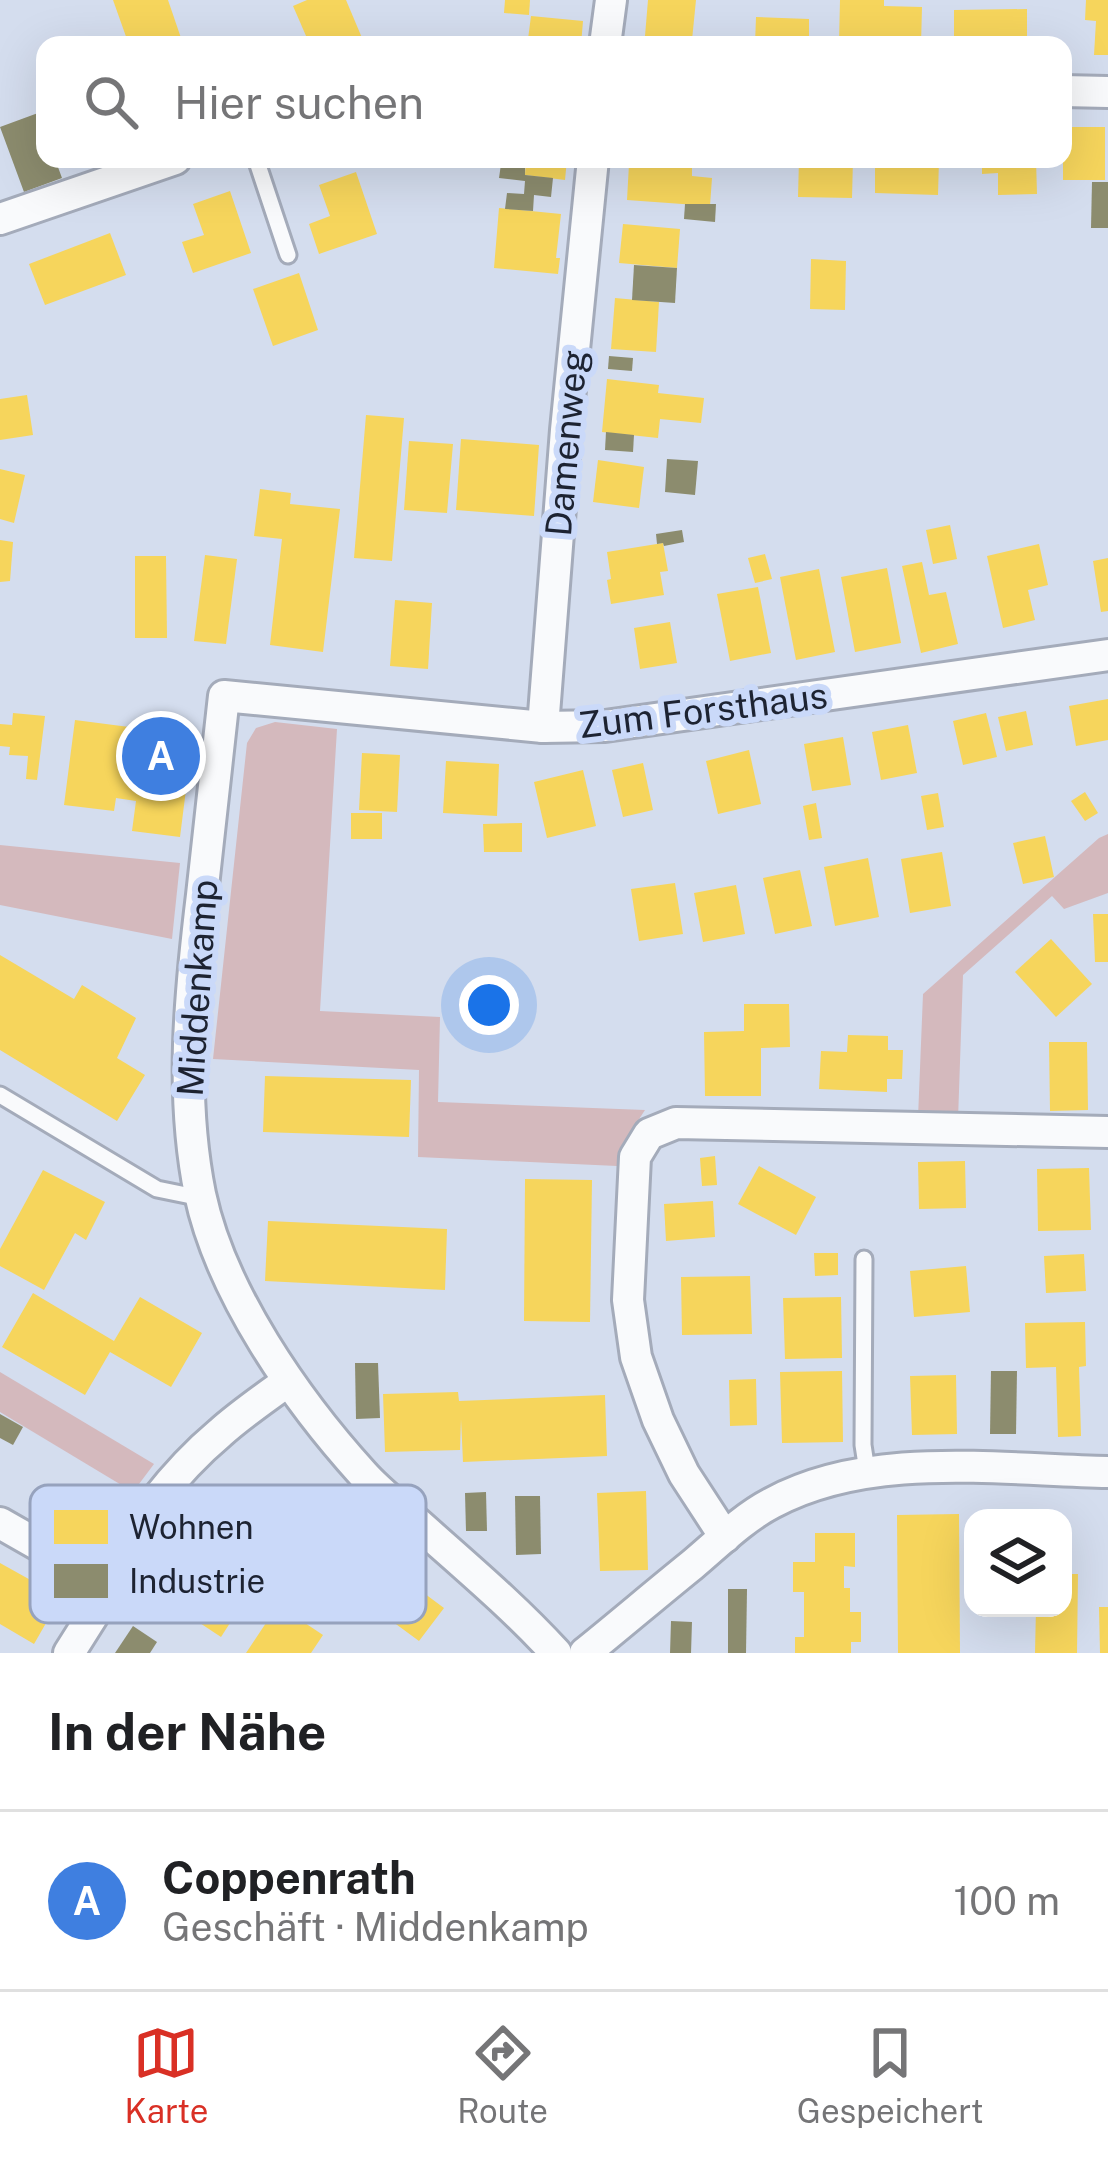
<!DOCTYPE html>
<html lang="de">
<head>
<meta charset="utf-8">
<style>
  :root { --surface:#fff; --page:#f6f6f6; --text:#202124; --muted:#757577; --line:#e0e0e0; --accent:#d93025 }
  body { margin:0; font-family:"Public Sans",sans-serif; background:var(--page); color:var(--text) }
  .controls { position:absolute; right:36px; bottom:36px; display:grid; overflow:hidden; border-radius:24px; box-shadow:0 12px 48px #0002 }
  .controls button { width:108px; height:108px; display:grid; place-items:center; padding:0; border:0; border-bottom:3px solid var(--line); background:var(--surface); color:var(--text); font:60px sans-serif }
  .you { position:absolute; left:489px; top:1005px; width:42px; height:42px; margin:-30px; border:9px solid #fff; border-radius:50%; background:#1a73e8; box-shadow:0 0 0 18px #1a73e833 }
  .badge { display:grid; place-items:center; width:78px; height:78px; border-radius:50%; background:var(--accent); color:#fff; font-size:39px; font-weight:700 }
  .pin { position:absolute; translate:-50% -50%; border:6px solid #fff; box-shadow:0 3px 12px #0006 }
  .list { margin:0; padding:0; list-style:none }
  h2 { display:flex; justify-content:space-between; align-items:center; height:156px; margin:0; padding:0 48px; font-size:51px }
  h2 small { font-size:39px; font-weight:400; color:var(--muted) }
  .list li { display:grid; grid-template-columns:78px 1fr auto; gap:36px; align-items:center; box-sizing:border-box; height:180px; padding:0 48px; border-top:3px solid var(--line) }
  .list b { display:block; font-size:45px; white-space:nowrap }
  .list p { margin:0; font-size:39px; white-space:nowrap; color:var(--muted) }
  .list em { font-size:39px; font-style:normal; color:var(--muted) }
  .icon { flex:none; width:66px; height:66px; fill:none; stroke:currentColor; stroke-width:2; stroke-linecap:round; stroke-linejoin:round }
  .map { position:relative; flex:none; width:1108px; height:1653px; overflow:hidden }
  .search { position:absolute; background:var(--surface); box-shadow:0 12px 48px #0002; left:36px; right:36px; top:36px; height:132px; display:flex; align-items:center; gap:30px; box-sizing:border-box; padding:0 42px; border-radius:24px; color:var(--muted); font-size:45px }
  .sheet { height:336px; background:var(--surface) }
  nav { display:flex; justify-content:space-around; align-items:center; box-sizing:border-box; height:168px; border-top:3px solid var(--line); background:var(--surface); font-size:33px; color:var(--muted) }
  nav a { display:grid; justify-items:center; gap:6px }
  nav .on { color:var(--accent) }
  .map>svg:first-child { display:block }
</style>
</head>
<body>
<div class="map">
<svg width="1108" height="1653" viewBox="0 0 1108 1653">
  <rect width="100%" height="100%" fill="#d4ddee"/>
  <!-- green -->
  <g fill="#d4b9bd">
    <path d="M275,722L337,729L320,1011L440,1017L438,1102L645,1110L619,1150L617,1166L418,1157L419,1070L213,1059L247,743L256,728Z"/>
    <path d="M1108,834V893L1064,909L1052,896L963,975L958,1120L918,1118L923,994L1099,838Z"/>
    <path d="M0,845L180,863L172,939L0,905Z"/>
    <path d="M0,1372L154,1464L133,1492L0,1412Z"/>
  </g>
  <!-- homes -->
  <g fill="#f6d55c">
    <path d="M113,0H168L181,38L161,45H129Z"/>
    <path d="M307,0H346L365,45H310L293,6Z"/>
    <path d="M505,0H530L529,15L504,13Z"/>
    <path d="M648,0H696L692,40L645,36Z"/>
    <path d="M840,0H884V6L922,7L921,45L839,43Z"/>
    <path d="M1086,0H1108V55H1094L1096,21L1085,20Z"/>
    <path d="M1027,9V45H954V10Z"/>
    <path d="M531,16L583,21L581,45H520L521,38L528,39Z"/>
    <path d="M756,17L809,19V45H755Z"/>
    <rect x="1063" y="127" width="42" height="53"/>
    <path d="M526,159H567L565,180L525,175Z"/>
    <path d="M799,159H853L852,198L798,197Z"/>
    <path d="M875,159H939L938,195L875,193Z"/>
    <path d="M982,159H1036L1037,194L998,195V173L982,174Z"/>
    <path d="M629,164L692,168V176L712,178L710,206L627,200Z"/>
    <path d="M356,172L377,234L319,254L309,224L330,216L319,185Z"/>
    <path d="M230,191L251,253L193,273L182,242L204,235L193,204Z"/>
    <path d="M499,208L561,214L556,258H560L558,274L494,268Z"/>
    <path d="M623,224L680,229L677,268L619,263Z"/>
    <path d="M110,233L126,275L45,305L29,264Z"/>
    <path d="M811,259L846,261L845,310L810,309Z"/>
    <path d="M299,273L318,330L273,346L253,289Z"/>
    <path d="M615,298L659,302L656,352L611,349Z"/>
    <path d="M607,379L659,385L658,393L704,398L701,423L660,419L658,438L602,432Z"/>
    <path d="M27,395L33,435L0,440V399Z"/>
    <path d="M366,415L404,418L392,561L354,558Z"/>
    <path d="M461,439L539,445L534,516L456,510Z"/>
    <path d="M409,441L453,444L447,513L404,510Z"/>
    <path d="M598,460L644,467L639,508L593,502Z"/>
    <path d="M0,469L25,475L14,523L0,519Z"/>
    <path d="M260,489L291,493L290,504L340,509L323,652L270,645L282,539L254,536Z"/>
    <path d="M950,525L957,559L933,564L926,530Z"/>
    <path d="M0,540L13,542L10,581L0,582Z"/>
    <path d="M663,543L668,571L660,572L664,595L611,604L607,580L611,579L607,552Z"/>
    <path d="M1039,544L1048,585L1028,590L1035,620L1003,628L987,556Z"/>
    <path d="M765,554L772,579L755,583L748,558Z"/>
    <path d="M205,555L237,559L226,644L194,641Z"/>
    <path d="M135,556H166L167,638H135Z"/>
    <path d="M1108,558V611L1101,612L1093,561Z"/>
    <path d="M922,562L929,595L946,592L958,644L921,653L902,566Z"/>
    <path d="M887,568L901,643L855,652L841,577Z"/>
    <path d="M819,569L835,652L796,660L780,577Z"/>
    <path d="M758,587L771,653L730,661L717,594Z"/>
    <path d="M395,600L432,603L428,669L390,666Z"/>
    <path d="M670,622L677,663L640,669L634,628Z"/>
    <path d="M1108,699V740L1076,746L1069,706Z"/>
    <path d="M1026,711L1033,745L1006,751L998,717Z"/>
    <path d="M13,713L45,716L37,780L26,779L28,756L9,755L10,747L0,746V724L12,725Z"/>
    <path d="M986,713L997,757L963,765L953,721Z"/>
    <path d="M75,720L160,731L158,746L191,750L180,837L132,831L136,801L116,798L114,811L64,805Z"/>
    <path d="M908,725L917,773L881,780L872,732Z"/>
    <path d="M843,737L851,785L812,791L804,744Z"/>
    <path d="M749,750L761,804L718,814L706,761Z"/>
    <path d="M362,753L400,755L397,812L359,810Z"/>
    <path d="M446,761L499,764L497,816L443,813Z"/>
    <path d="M643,763L653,810L623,817L612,770Z"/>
    <path d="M583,770L596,826L547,838L534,782Z"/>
    <path d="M1085,792L1098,813L1085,821L1071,801Z"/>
    <path d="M938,793L944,827L927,830L921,796Z"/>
    <path d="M816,803L822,838L809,840L803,806Z"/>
    <rect x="351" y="813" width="31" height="26"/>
    <path d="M522,823V852H484L483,824Z"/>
    <path d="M1045,836L1054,877L1023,884L1013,843Z"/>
    <path d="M942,852L951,906L910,913L901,859Z"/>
    <path d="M868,858L879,917L835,926L824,867Z"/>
    <path d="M800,870L812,926L775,934L763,878Z"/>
    <path d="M675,883L683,934L639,941L631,889Z"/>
    <path d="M736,885L745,934L703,942L694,893Z"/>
    <path d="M1093,914H1108V962H1095Z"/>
    <path d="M1051,939L1092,984L1056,1017L1015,972Z"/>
    <path d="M0,955L74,999L82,985L136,1018L117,1058L145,1075L117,1121L0,1050Z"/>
    <path d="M744,1004H789L790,1047L761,1048V1096H705L704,1032L744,1031Z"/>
    <path d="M848,1035L888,1036V1050H903L902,1079H887V1092L819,1089L821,1051L847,1052Z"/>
    <path d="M1049,1042H1087L1088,1110L1050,1111Z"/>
    <path d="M265,1076L411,1080L409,1137L263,1132Z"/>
    <path d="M715,1156L717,1185L702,1186L700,1158Z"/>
    <path d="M965,1161L966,1208L919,1209L918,1162Z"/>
    <path d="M759,1166L816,1197L796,1235L738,1204Z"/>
    <path d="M1089,1168L1091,1230L1038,1231L1037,1169Z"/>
    <path d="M43,1170L105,1202L86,1240L75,1233L44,1290L0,1266V1249Z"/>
    <path d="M525,1179L592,1180L590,1322L524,1321Z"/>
    <path d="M713,1201L715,1237L666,1241L664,1204Z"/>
    <path d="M268,1221L447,1229L445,1290L265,1281Z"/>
    <path d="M814,1253H838V1275L815,1276Z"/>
    <path d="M1084,1254L1086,1291L1046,1293L1044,1256Z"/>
    <path d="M966,1266L970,1312L914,1317L910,1271Z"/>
    <path d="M750,1276L752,1334L682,1335L681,1277Z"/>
    <path d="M33,1293L114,1341L140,1297L202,1333L171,1387L110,1352L85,1395L2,1347Z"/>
    <path d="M841,1297L842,1358L785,1359L783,1298Z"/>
    <path d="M1085,1322L1086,1366L1079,1367L1081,1436L1058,1437L1056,1367L1026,1368L1025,1323Z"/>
    <path d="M842,1371L843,1442L782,1443L780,1372Z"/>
    <path d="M956,1375L957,1434L912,1435L910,1376Z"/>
    <path d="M756,1379L757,1425L730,1426L729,1380Z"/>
    <path d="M458,1392L459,1401L605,1395L607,1456L463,1462L461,1419L460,1450L385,1452L383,1394Z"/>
    <path d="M646,1491L648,1570L600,1571L597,1493Z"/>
    <path d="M320,1504L387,1555L382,1562L444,1608L419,1641L355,1594L357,1592L311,1557L293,1581L274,1567Z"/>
    <path d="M959,1514L960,1653H898L897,1515Z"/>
    <path d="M815,1533H855V1567L844,1566V1588H850V1612H861V1642H851V1653H795V1637H804V1592H793V1562H815Z"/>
    <path d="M182,1548L250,1592L221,1637L153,1592Z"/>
    <path d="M0,1563L61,1597L34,1644L0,1624Z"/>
    <path d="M1063,1574H1078L1077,1653H1035L1036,1608H1063Z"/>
    <path d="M278,1605L323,1635L311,1653H246Z"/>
    <path d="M1099,1607H1108V1653H1100Z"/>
  </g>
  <!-- industry -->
  <g fill="#8c8c6e">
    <path d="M38,113L45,132V159H55L62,178L24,192L0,127Z"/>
    <path d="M501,164L525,167V175L553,178L551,197L534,195L533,211L505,209L507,193L524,194L525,181L499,178Z"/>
    <path d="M1092,182H1108V228H1091Z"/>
    <path d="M685,204H716L715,222L684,219Z"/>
    <path d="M634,265L677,268L675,303L632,300Z"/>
    <path d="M609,356L633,358L632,371L608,369Z"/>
    <path d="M606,432L634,435L633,452L605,450Z"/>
    <path d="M667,459L698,461L695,495L665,492Z"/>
    <path d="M682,530L684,542L664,546L663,543L657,544L656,534Z"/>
    <path d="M355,1363H378L380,1418L356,1419Z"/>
    <path d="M991,1371H1017L1016,1434H990Z"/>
    <path d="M0,1414L23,1427L13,1445L0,1438Z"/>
    <path d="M486,1492L487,1531H466L465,1493Z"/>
    <path d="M515,1496H540L541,1554L516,1555Z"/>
    <path d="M728,1589H747L746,1653H728Z"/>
    <path d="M671,1621L692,1622L691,1653H670Z"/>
    <path d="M133,1626L157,1642L150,1653H115Z"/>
  </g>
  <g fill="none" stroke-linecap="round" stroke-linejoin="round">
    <defs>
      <g id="service">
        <path d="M256,159L288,255"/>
        <path d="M0,1095L157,1189L201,1198"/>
        <path d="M864,1259L863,1445L867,1471"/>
      </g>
      <g id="minor">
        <path d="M605,45L611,0"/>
        <path d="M1063,91L1108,92"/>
        <path d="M0,219L175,159"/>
        <path d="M543,727L566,430L593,159"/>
        <path d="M0,1523L100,1580"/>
        <path d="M725,1537L684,1474L658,1420L636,1357L628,1300L635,1157L649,1134L676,1123L1108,1132"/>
        <path d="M69,1653L105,1596L100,1580C134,1527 171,1474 220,1433C241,1414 265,1398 288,1381"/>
        <path d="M556,1653C513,1606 464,1565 417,1523C399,1507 379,1492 363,1474C296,1400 221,1293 200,1194C180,1095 190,994 202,895C209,829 217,762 224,696L543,727L605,726L1108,655"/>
        <path d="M585,1653C621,1624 656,1594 692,1565C717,1544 743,1518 772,1503C870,1450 1000,1470 1108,1472"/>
      </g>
    </defs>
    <!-- service casing -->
    <use href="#service" stroke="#a4abba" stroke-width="21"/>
    <!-- minor casing -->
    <use href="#minor" stroke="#a4abba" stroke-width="36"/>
    <!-- service -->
    <use href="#service" stroke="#f9fafc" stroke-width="15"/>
    <!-- minor -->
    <use href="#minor" stroke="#f9fafc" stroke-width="30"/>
  </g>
  <g text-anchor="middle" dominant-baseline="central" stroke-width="12" stroke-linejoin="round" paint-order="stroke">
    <!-- street labels -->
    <g font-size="36" fill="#1d2332" stroke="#cad9f9">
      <text transform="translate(566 443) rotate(-85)">Damenweg</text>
      <text transform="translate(703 710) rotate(-7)">Zum Forsthaus</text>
      <text transform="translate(197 988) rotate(-86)">Middenkamp</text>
    </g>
  </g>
  <!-- legend -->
  <rect x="30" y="1485" width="396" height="138" rx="18" fill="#cad9f9" stroke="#96a2bd" stroke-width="3"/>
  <rect x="54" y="1510" width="54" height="34" fill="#f6d55c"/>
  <rect x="54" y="1564" width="54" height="34" fill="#8c8c6e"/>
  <g font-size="33" fill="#1d2332">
    <text x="129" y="1539">Wohnen</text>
    <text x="129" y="1593">Industrie</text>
  </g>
</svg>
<div class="controls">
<button><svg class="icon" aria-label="layers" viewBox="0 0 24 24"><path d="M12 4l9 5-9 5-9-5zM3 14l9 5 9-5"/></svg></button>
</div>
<div class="you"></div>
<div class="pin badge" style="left:161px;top:756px;background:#3f7fe0">A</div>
<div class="search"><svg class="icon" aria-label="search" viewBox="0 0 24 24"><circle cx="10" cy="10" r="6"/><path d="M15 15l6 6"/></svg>Hier suchen</div>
</div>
<section class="sheet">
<h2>In der Nähe<small></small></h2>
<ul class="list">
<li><span class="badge" style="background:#3f7fe0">A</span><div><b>Coppenrath</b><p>Geschäft · Middenkamp</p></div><em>100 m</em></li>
</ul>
</section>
<nav>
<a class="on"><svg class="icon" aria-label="map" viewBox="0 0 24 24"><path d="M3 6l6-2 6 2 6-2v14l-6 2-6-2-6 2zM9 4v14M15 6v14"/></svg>Karte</a>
<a><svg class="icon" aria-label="directions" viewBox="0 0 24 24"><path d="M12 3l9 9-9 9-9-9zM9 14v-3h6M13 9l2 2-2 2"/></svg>Route</a>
<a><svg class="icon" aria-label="saved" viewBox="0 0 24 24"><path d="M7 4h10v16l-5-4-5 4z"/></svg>Gespeichert</a>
</nav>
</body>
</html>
